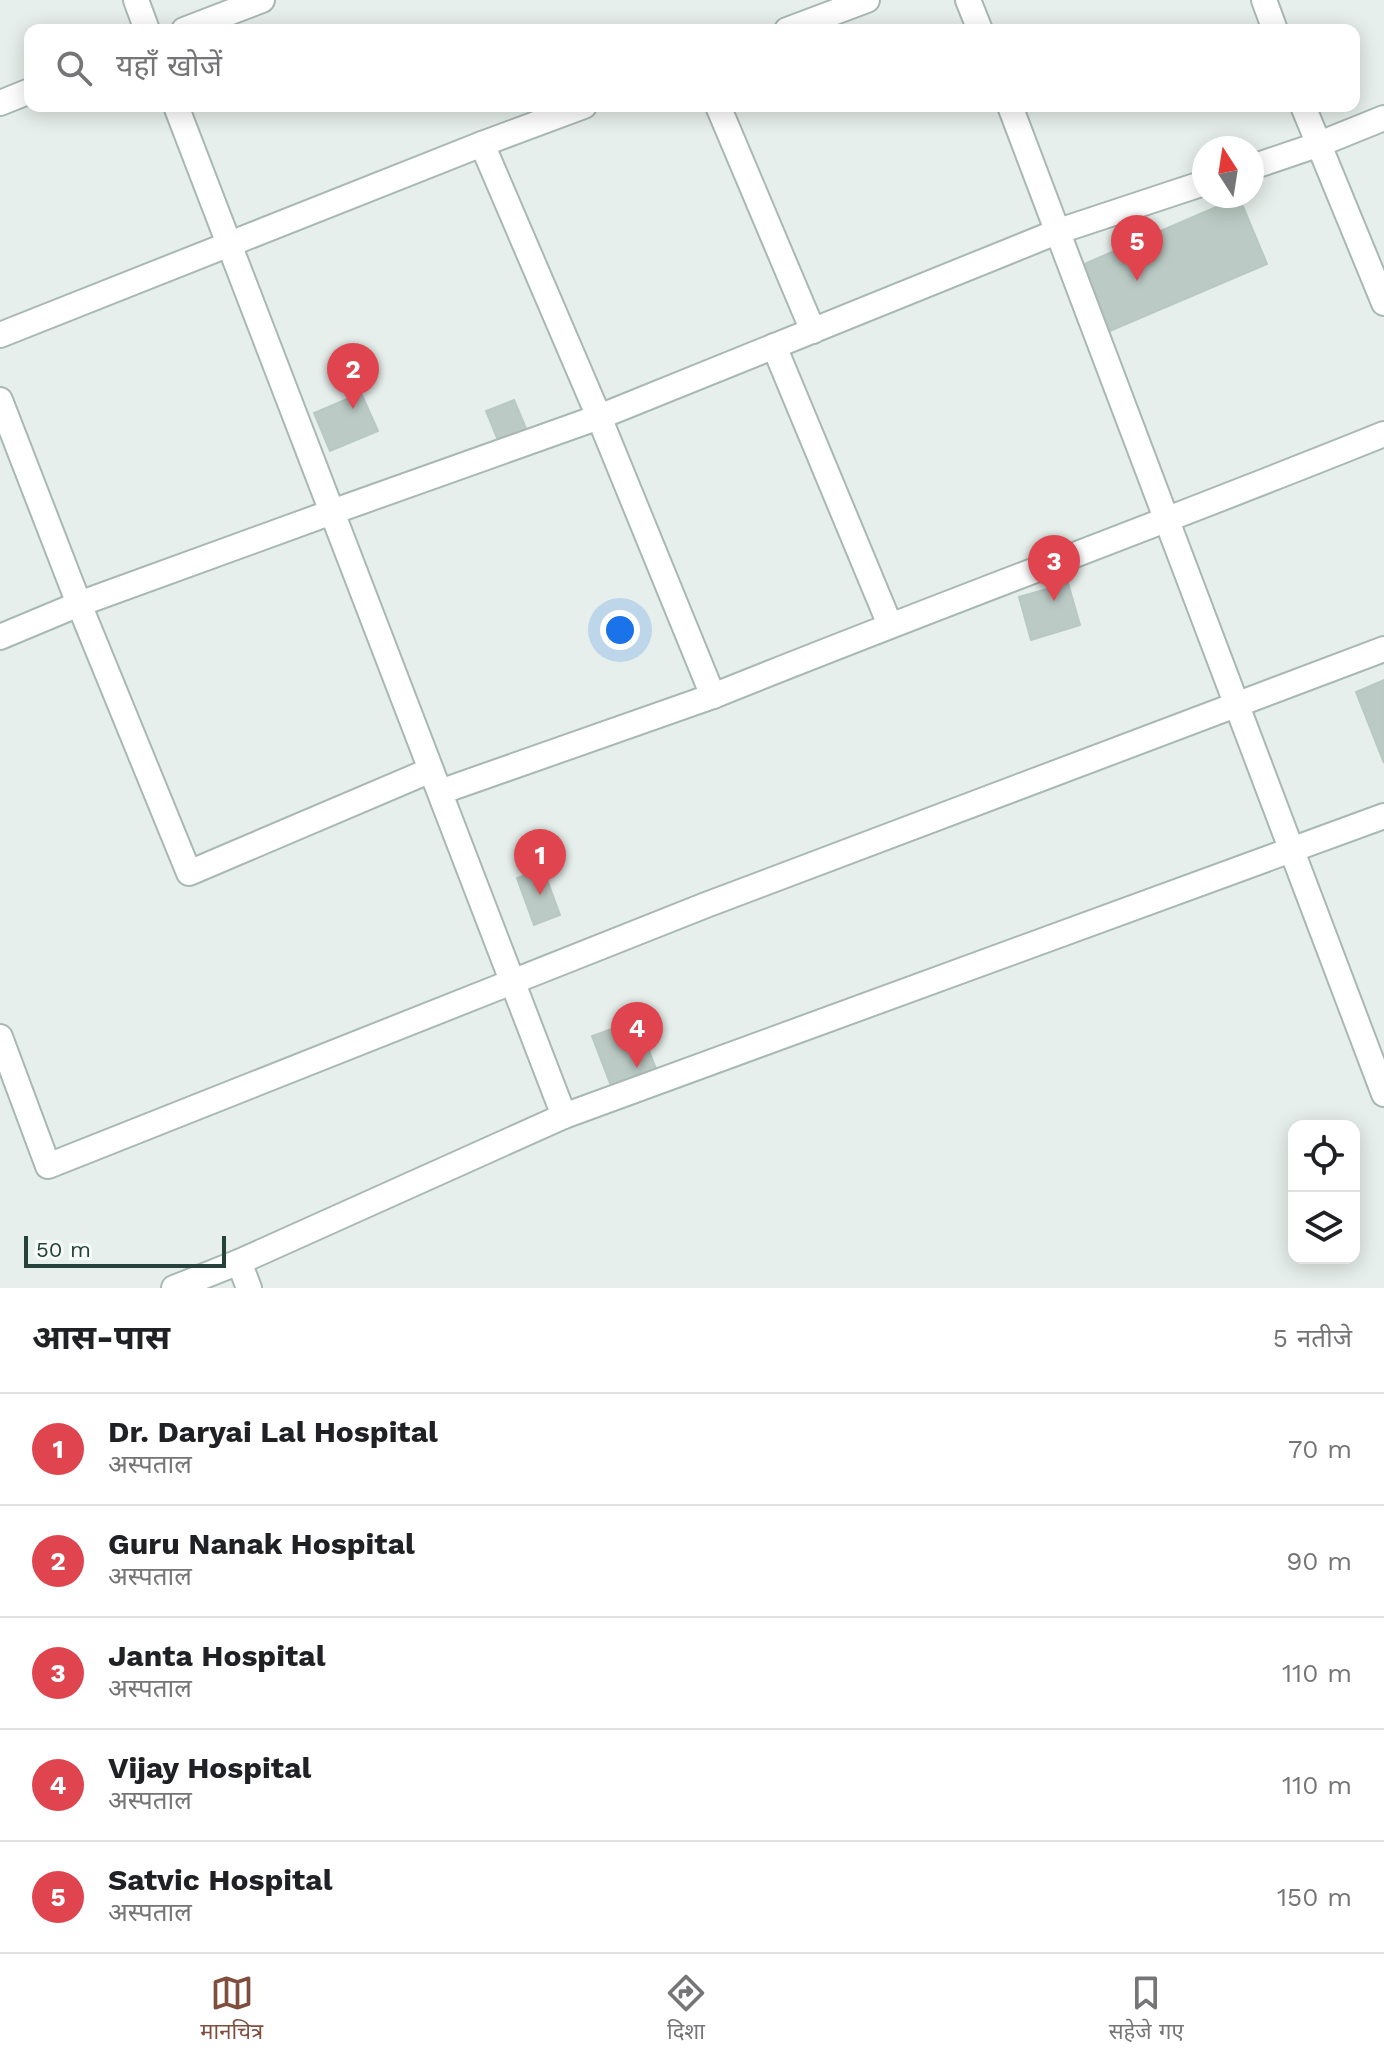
<!DOCTYPE html>
<html lang="hi">
<head>
<meta charset="utf-8">
<style>
  :root { --surface:#fff; --page:#f6f6f6; --text:#202124; --muted:#757577; --line:#e0e0e0; --accent:#7f4e3f }
  body { margin:0; font-family:"Work Sans","Noto Sans Devanagari",sans-serif; background:var(--page); color:var(--text) }
  .controls { position:absolute; right:24px; bottom:24px; display:grid; overflow:hidden; border-radius:16px; box-shadow:0 4px 20px #0003 }
  .controls button { width:72px; height:72px; display:grid; place-items:center; padding:0; border:0; border-bottom:2px solid var(--line); background:var(--surface); color:var(--text); font:40px sans-serif }
  .compass { position:absolute; left:1192px; top:136px; width:72px; height:72px; border-radius:50%; background:var(--surface); box-shadow:0 4px 20px #0003; rotate:348deg }
  .scale { position:absolute; left:24px; bottom:20px; width:202px; box-sizing:border-box; padding-left:8px; border:4px solid #24423a; border-top:0; font-size:22px; line-height:28px; white-space:nowrap; color:#24423a; -webkit-text-stroke:6px #f7fbf9; paint-order:stroke }
  .you { position:absolute; left:620px; top:630px; width:28px; height:28px; margin:-20px; border:6px solid #fff; border-radius:50%; background:#1a73e8; box-shadow:0 0 0 12px #1a73e833 }
  .badge { display:grid; place-items:center; width:52px; height:52px; border-radius:50%; background:var(--accent); color:#fff; font-size:26px; font-weight:700 }
  .pin { position:absolute; translate:-50% -66px; filter:drop-shadow(0 2px 4px #0008) }
  .pin::after { content:''; position:absolute; top:42px; width:28px; height:24px; background:inherit; clip-path:polygon(0 0,100% 0,50% 100%) }
  .list { margin:0; padding:0; list-style:none }
  h2 { display:flex; justify-content:space-between; align-items:center; height:104px; margin:0; padding:0 32px; font-size:34px }
  h2 small { font-size:26px; font-weight:400; color:var(--muted) }
  .list li { display:grid; grid-template-columns:52px 1fr auto; gap:24px; align-items:center; box-sizing:border-box; height:112px; padding:0 32px; border-top:2px solid var(--line) }
  .list b { display:block; font-size:30px; white-space:nowrap }
  .list p { margin:0; font-size:26px; white-space:nowrap; color:var(--muted) }
  .list em { font-size:26px; font-style:normal; color:var(--muted) }
  .icon { flex:none; width:44px; height:44px; fill:none; stroke:currentColor; stroke-width:2; stroke-linecap:round; stroke-linejoin:round }
  .map { position:relative; flex:none; width:1384px; height:1288px; overflow:hidden }
  .search { position:absolute; background:var(--surface); box-shadow:0 4px 20px #0003; left:24px; right:24px; top:24px; height:88px; display:flex; align-items:center; gap:20px; box-sizing:border-box; padding:0 28px; border-radius:16px; color:var(--muted); font-size:30px }
  .sheet { height:664px; background:var(--surface) }
  nav { display:flex; justify-content:space-around; align-items:center; box-sizing:border-box; height:112px; border-top:2px solid var(--line); background:var(--surface); font-size:22px; color:var(--muted) }
  nav a { display:grid; justify-items:center; gap:4px }
  nav .on { color:var(--accent) }
  .map>svg:first-child { display:block }
</style>
</head>
<body>
<div class="map">
<svg width="1384" height="1288" viewBox="0 0 1384 1288">
  <rect width="100%" height="100%" fill="#e6efeb"/>
  <!-- building -->
  <g fill="#bbcac4" stroke="#b8c9c2" stroke-width="2">
    <path d="M1239,197L1267,264L1110,331L1082,265Z"/>
    <path d="M361,393L378,431L330,451L314,413Z"/>
    <path d="M514,400L528,433L500,445L486,411Z"/>
    <path d="M1068,583L1080,625L1031,640L1019,597Z"/>
    <path d="M1384,680V763L1356,692Z"/>
    <path d="M543,869L560,915L534,925L517,878Z"/>
    <path d="M637,1020L658,1074L613,1091L592,1036Z"/>
  </g>
  <g fill="none" stroke-linecap="round" stroke-linejoin="round">
    <defs>
      <g id="minor">
        <path d="M136,0L147,30"/>
        <path d="M968,0L980,30"/>
        <path d="M1264,0L1275,30"/>
        <path d="M184,30L262,0"/>
        <path d="M787,30L867,0"/>
        <path d="M0,103L30,91"/>
        <path d="M176,106L564,1116"/>
        <path d="M718,106L813,331"/>
        <path d="M1010,106L1384,1094"/>
        <path d="M1303,106L1384,303"/>
        <path d="M482,144L599,417L713,696C936,606 1161,524 1384,434"/>
        <path d="M1252,167L1317,145L1384,118"/>
        <path d="M0,335L482,144L584,106"/>
        <path d="M774,346L890,625"/>
        <path d="M0,400L79,604L189,873L431,770"/>
        <path d="M0,637L79,604L332,512L599,417L1059,231L1204,183"/>
        <path d="M440,792L713,696"/>
        <path d="M0,1037L48,1166L706,905L1384,649"/>
      </g>
      <g id="tertiary">
        <path d="M239,1262L249,1288"/>
        <path d="M174,1288L239,1262L564,1116L1384,816"/>
      </g>
    </defs>
    <!-- minor casing -->
    <use href="#minor" stroke="#a8b8b2" stroke-width="28"/>
    <!-- tertiary casing -->
    <use href="#tertiary" stroke="#a8b8b2" stroke-width="28"/>
    <!-- minor -->
    <use href="#minor" stroke="#fff" stroke-width="24"/>
    <!-- tertiary -->
    <use href="#tertiary" stroke="#fff" stroke-width="24"/>
  </g>
</svg>
<div class="controls">
<button><svg class="icon" aria-label="locate" viewBox="0 0 24 24"><circle cx="12" cy="12" r="6"/><path d="M12 2v4M12 18v4M2 12h4M18 12h4"/></svg></button>
<button><svg class="icon" aria-label="layers" viewBox="0 0 24 24"><path d="M12 4l9 5-9 5-9-5zM3 14l9 5 9-5"/></svg></button>
</div>
<svg class="compass" viewBox="-18 -18 36 36"><path d="M0-13l5 13h-10z" fill="#e53935"/><path d="M0 13l5-13h-10z" fill="#757577"/></svg>
<div class="scale">50 m</div>
<div class="you"></div>
<div class="pin badge" style="left:540px;top:895px;background:#e0444e">1</div>
<div class="pin badge" style="left:353px;top:409px;background:#e0444e">2</div>
<div class="pin badge" style="left:1054px;top:601px;background:#e0444e">3</div>
<div class="pin badge" style="left:637px;top:1068px;background:#e0444e">4</div>
<div class="pin badge" style="left:1137px;top:281px;background:#e0444e">5</div>
<div class="search"><svg class="icon" aria-label="search" viewBox="0 0 24 24"><circle cx="10" cy="10" r="6"/><path d="M15 15l6 6"/></svg>यहाँ खोजें</div>
</div>
<section class="sheet">
<h2>आस-पास<small>5 नतीजे</small></h2>
<ul class="list">
<li><span class="badge" style="background:#e0444e">1</span><div><b>Dr. Daryai Lal Hospital</b><p>अस्पताल</p></div><em>70 m</em></li>
<li><span class="badge" style="background:#e0444e">2</span><div><b>Guru Nanak Hospital</b><p>अस्पताल</p></div><em>90 m</em></li>
<li><span class="badge" style="background:#e0444e">3</span><div><b>Janta Hospital</b><p>अस्पताल</p></div><em>110 m</em></li>
<li><span class="badge" style="background:#e0444e">4</span><div><b>Vijay Hospital</b><p>अस्पताल</p></div><em>110 m</em></li>
<li><span class="badge" style="background:#e0444e">5</span><div><b>Satvic Hospital</b><p>अस्पताल</p></div><em>150 m</em></li>
</ul>
</section>
<nav>
<a class="on"><svg class="icon" aria-label="map" viewBox="0 0 24 24"><path d="M3 6l6-2 6 2 6-2v14l-6 2-6-2-6 2zM9 4v14M15 6v14"/></svg>मानचित्र</a>
<a><svg class="icon" aria-label="directions" viewBox="0 0 24 24"><path d="M12 3l9 9-9 9-9-9zM9 14v-3h6M13 9l2 2-2 2"/></svg>दिशा</a>
<a><svg class="icon" aria-label="saved" viewBox="0 0 24 24"><path d="M7 4h10v16l-5-4-5 4z"/></svg>सहेजे गए</a>
</nav>
</body>
</html>
